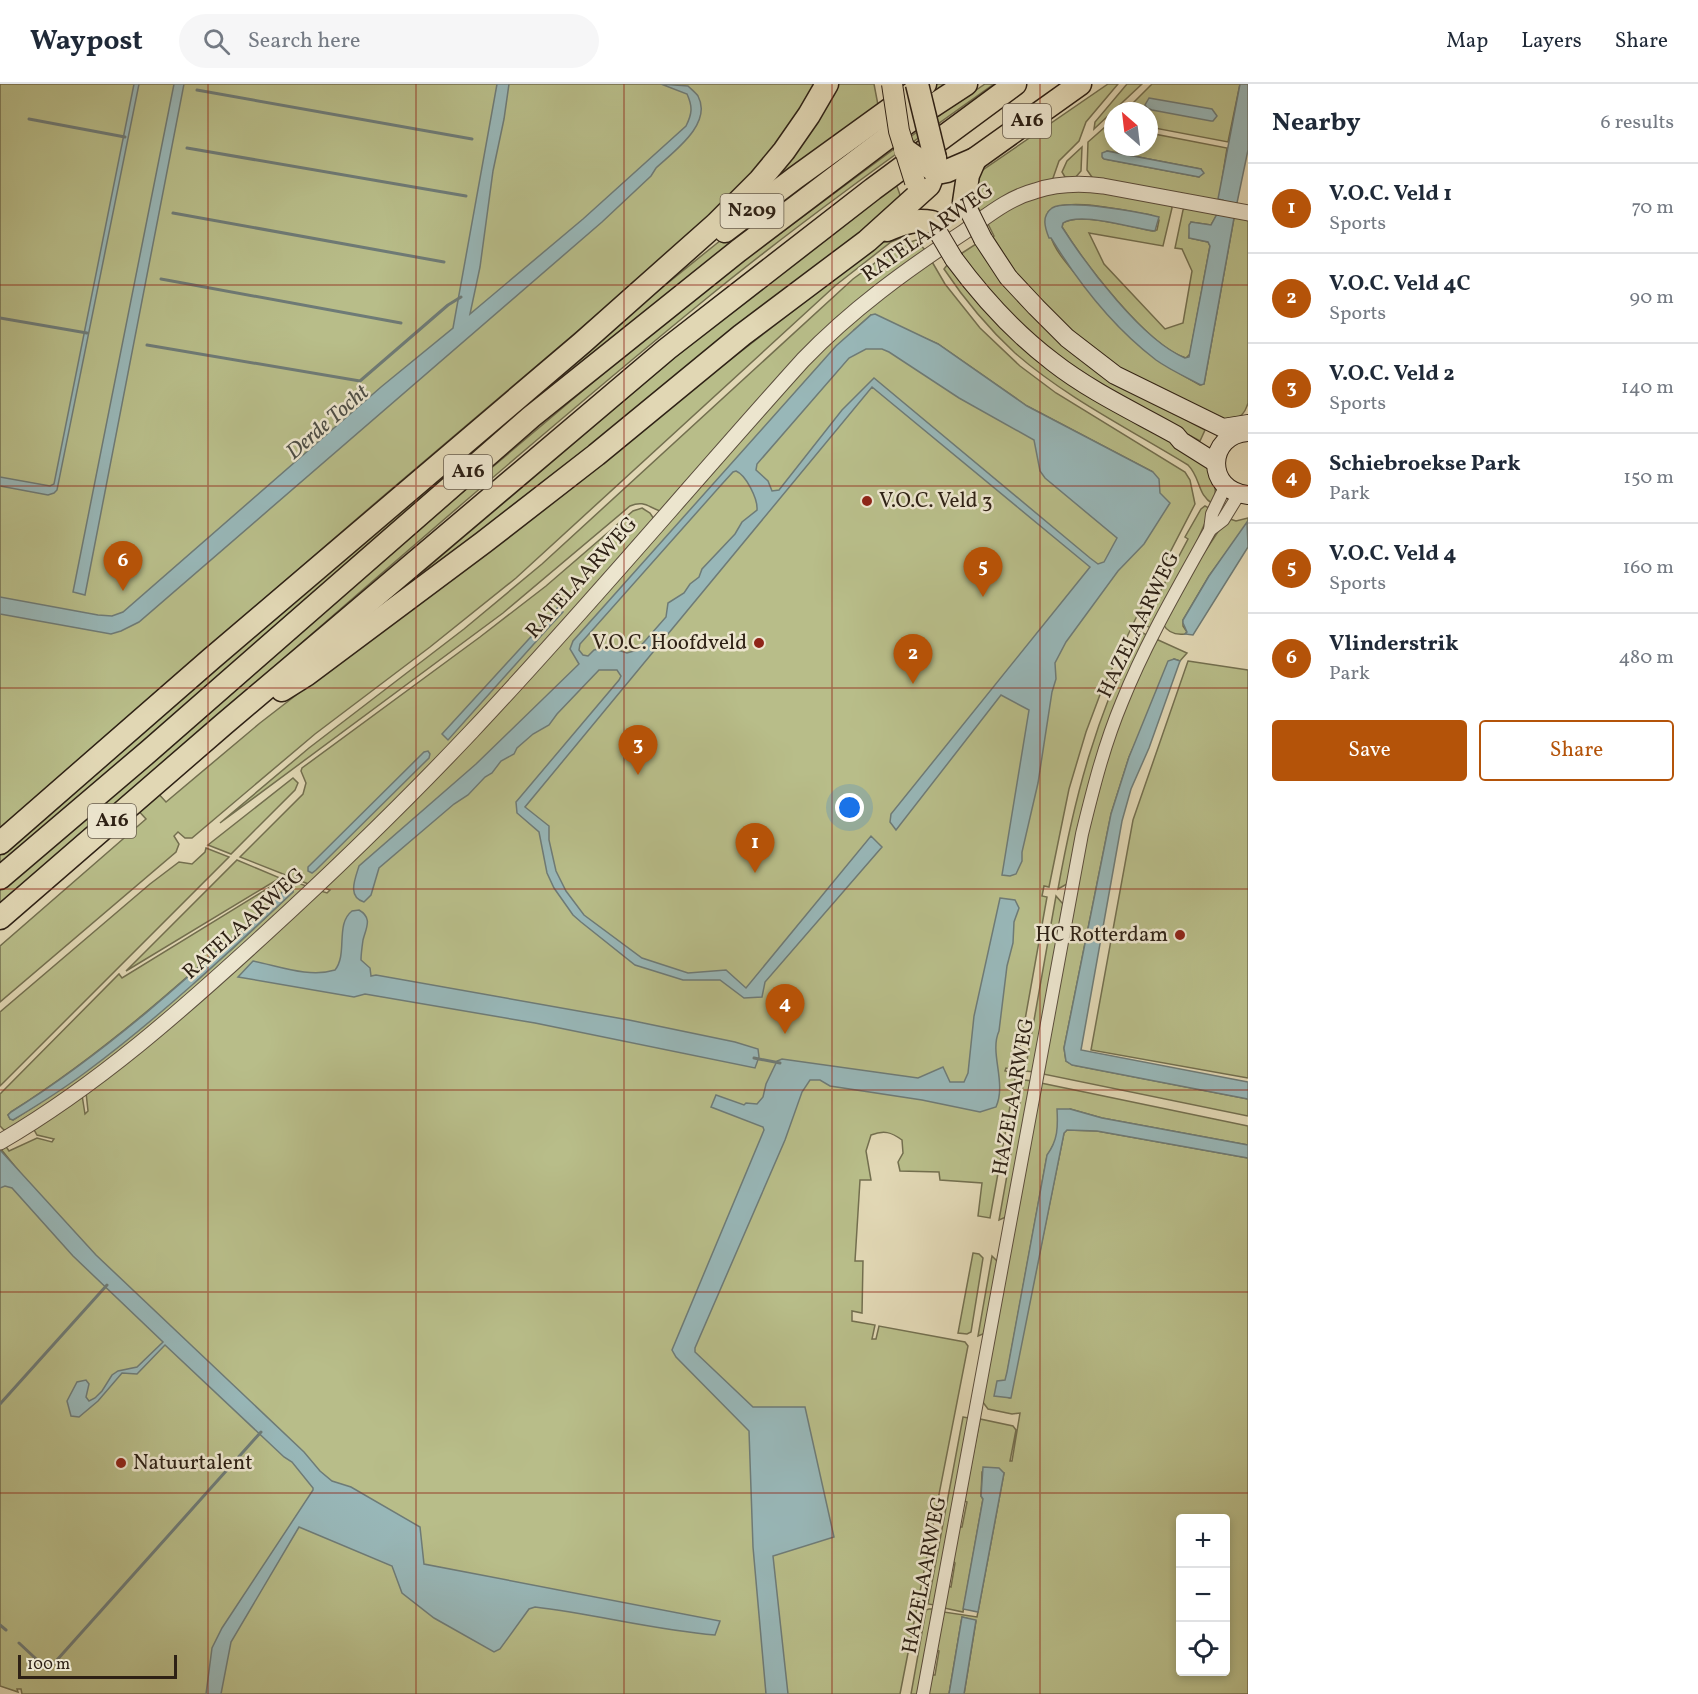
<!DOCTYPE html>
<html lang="en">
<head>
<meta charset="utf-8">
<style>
  :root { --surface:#fff; --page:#f6f6f7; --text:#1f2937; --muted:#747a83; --line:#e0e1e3; --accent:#b45309 }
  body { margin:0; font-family:Vollkorn,serif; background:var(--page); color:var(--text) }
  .controls { position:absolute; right:18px; bottom:18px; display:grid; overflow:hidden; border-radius:6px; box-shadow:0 3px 9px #0003 }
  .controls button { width:54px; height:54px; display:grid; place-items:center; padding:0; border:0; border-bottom:2px solid var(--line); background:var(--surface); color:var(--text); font:30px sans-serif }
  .compass { position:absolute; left:1104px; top:18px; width:54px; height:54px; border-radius:50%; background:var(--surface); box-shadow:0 3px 9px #0003; rotate:332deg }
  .scale { position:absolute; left:18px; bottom:15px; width:159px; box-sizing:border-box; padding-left:6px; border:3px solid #2e2115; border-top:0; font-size:16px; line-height:21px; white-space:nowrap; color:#2e2115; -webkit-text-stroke:4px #ece5ce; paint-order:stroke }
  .you { position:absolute; left:850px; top:724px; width:21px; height:21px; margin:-15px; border:4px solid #fff; border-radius:50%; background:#1a73e8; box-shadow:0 0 0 9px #1a73e833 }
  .badge { display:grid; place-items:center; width:39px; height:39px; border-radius:50%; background:var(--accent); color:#fff; font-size:20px; font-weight:700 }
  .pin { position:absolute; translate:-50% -50px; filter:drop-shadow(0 2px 3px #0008) }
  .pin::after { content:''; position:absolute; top:32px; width:21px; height:18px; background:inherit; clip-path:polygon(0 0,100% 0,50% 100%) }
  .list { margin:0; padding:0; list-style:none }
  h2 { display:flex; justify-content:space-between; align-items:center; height:78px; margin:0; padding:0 24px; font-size:26px }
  h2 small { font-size:20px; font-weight:400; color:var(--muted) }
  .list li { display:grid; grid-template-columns:39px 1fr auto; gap:18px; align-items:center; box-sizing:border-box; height:90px; padding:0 24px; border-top:2px solid var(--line) }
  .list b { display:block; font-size:22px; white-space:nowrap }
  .list p { margin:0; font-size:20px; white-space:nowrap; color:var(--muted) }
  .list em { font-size:20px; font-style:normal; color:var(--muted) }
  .actions { display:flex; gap:12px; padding:18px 24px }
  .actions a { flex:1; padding:14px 0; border:2px solid var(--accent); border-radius:6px; text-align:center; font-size:21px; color:var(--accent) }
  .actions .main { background:var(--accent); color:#fff }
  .icon { flex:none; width:33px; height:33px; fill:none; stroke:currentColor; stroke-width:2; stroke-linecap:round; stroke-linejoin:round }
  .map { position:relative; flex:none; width:1248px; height:1610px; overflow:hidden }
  header { display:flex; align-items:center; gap:36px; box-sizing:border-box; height:84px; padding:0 30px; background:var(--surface); border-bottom:2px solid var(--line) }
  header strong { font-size:28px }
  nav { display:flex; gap:33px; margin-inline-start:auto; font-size:21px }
  .search { width:420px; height:54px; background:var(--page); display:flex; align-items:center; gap:15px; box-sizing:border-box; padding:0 21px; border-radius:33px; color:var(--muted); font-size:22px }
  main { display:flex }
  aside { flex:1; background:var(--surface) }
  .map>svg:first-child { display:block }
</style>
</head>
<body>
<header>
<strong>Waypost</strong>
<div class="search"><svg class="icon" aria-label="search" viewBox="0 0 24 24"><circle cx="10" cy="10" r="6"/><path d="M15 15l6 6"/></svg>Search here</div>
<nav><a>Map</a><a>Layers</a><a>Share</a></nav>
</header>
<main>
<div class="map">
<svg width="1248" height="1610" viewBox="0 0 1248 1610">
  <rect width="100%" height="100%" fill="#e1d7b4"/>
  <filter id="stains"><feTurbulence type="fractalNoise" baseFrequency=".00333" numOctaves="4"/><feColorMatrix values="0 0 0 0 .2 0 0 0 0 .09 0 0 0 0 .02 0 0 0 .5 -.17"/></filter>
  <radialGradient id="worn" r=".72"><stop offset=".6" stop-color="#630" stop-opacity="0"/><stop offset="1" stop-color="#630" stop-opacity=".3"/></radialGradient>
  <!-- green -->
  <g fill="#b8bd89" stroke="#736f4f" stroke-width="1.5" fill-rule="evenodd">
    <path d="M0,0H816L803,24L752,92L659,178L381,414L107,651L726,152L931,0H951L779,126L432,434L611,283L747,174L944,28L985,0H994C897,69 799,139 707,214C516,370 331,534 145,695L166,718L260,639L876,163L904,145L913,149L891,158L836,201L516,494L430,563L315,650L192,754H185L178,748L174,752L179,760L176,768L0,918V862L146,735L125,712L0,821V806L23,787L0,782V770L22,750L0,746Z"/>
    <path d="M831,0H874L878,21L763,106Z"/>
    <path d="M1108,0H1118L1086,38L1079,57L1059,77L1052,97L981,128L976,121H975L977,90Z"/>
    <path d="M1127,0H1142L1094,45L1095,38Z"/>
    <path d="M1152,0H1240L1228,58L1149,43V27H1125Z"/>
    <path d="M1113,36V63H1149V49L1227,64L1219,115L1223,116L1222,119L1094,96L1087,86L1088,58ZM1107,67L1201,85L1199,93L1105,75L1103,74Z"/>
    <path d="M1082,63L1081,87L1074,95L1065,93L1062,88L1067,77Z"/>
    <path d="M895,97L903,119L688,290L341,557L673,275Z"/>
    <path d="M1079,104L1171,119L1172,124L1163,162L1089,149L1104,180L1165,245L1183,239L1192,187L1182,165L1175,164L1183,126L1186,122L1217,131L1211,141L1191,138L1189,154L1208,158L1210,162L1190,270L1186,274C1148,263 1084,178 1062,143L1063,139C1079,128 1133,143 1153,147L1157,146L1159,136L1151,131C1128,128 1064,111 1048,128C1049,136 1049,144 1051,152C1054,166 1069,182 1079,194C1117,242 1145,272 1200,301L1204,300L1234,134H1248V319C1245,330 1240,334 1229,338L1155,306L1096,269L1026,204L993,153L994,152L987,138L1025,115Z"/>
    <path d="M916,156L925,166L880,198L835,235L660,427C648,423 644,416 630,422L503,529L220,739L309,664L464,545L542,480L853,195L898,162Z"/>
    <path d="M979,158L993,180L1149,316L1205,346L1200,357L1101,304L1034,256L959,171Z"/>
    <path d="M931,176L945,200L980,244L1020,282L1056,309L1185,388L1190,396L1195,420L1135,536L1101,608L1086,648L1069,705L1049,803L1044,802L1042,812L1047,813L1016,986L1006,984L1005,987L1016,989L990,1134L978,1132L982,1099L940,1096L939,1088L900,1087L898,1078L903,1069L902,1056C891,1048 884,1046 871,1051L866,1067L871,1096H860L855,1177H863L862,1229L852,1227V1237L875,1241L872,1255H876L879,1242L965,1258L968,1262L900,1610H22L21,1605H17L18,1608L0,1602V1079L18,1086L0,1064L5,1061L9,1067L37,1054L52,1058L54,1055L37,1051L33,1044L82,1011L85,1030L88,1027L86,1008L321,807L327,809L330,806L324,804L803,284L844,243ZM871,231L938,260L1027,322L1153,388L854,246Z"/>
    <path d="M948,180L976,214L1205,378C1212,392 1219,404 1213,420C1197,411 1201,394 1188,381C1131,346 1065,313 1015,269C988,244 964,215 944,185Z"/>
    <path d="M1205,422L1211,425L1191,471L1151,544L1143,540L1188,455L1185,453L1201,425Z"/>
    <path d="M642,424L650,429L654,435L461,651L311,801L240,773L303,710L306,699L301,687L302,684L480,553L546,502L633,427Z"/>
    <path d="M1227,434L1236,437L1248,434V439L1209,492L1183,536V542L1187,548L1185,550C1177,551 1168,549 1163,540L1196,481Z"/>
    <path d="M1138,547L1147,551L1067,800L1058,805C1075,710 1096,634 1138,547Z"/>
    <path d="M1156,555L1187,569L1180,577L1174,575L1129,673L1111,730L1064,964L1066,977L1073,981L1248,1015V1032L1043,990L1082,771L1115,646Z"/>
    <path d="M1188,577L1248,586V994L1091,966L1133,736Z"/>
    <path d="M293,694L298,699L295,706L231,770L208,761Z"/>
    <path d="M206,764L229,773L0,1002V928L150,800L179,778L192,780L205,768Z"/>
    <path d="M237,776L280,794L126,887Z"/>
    <path d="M283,795H287L309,803L128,963L10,1046H4L0,1042V1010L119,890L122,894ZM288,803L293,804V808L231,866L40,1019L13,1036L10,1035L8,1031L11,1028C112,964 199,883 288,803Z"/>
    <path d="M1056,812L1063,820L1035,988L1025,987Z"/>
    <path d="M1024,996L1033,997L1006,1133L999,1136Z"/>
    <path d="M1041,999L1248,1042V1061L1102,1034L1070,1025C1062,1040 1057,1057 1047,1072L1003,1312L1010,1314L1064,1049L1067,1046L1097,1047L1248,1074V1610H964L976,1537L962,1533L949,1610H928L932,1591H935L939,1567L936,1566L944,1528L977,1533L1004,1389L982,1388L981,1412L983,1415L963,1528L944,1524L948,1502L951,1503L955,1479L953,1477L959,1443H962L967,1418L964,1417L980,1335L1013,1342L1016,1346L1010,1377H1012L1020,1329L1012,1330L988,1325L982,1317ZM1180,1434H1226V1588H1180Z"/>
    <path d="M973,1169L979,1170L983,1174L971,1248L967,1250L958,1249Z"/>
    <path d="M992,1172L998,1178L986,1246L983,1250L978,1252Z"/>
    <path d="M963,1333L969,1334L934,1521L928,1520Z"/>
    <path d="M929,1525H933L918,1610H911L926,1526Z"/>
  </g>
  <!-- water -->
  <g fill="#98b7b8" stroke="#6e7b77" stroke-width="1.5" fill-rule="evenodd">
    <path d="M134,0H139L57,406L54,409L48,411L0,402V393L50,402L54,400Z"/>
    <path d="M174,0H184L85,511L73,508Z"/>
    <path d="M497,0H509L504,35L493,87L480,183L470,230L583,135L686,42C692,30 693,23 687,10L661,0L688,2C691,5 696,9 698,12C713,40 673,68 656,84L651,92L602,138L139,538L121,547L111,550L0,530V513L98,531L112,532L123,528L381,303L453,244Z"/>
    <path d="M1240,0H1248V66L1237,119H1233L1234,134L1204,300L1201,301C1186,293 1170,286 1156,276C1114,244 1078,198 1051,154H1049C1045,144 1041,132 1052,124C1067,115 1140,128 1159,133L1155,147C1133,145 1081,127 1063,139L1062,143C1087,182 1142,256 1185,274L1189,273L1210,162L1208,158L1189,154V141L1191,138L1211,141L1217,130L1220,131L1223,116L1218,115Z"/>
    <path d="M1149,14L1212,25L1217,32L1213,37H1211L1152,26L1147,24L1145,21Z"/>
    <path d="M1107,67L1201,85L1204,89L1199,93L1104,75L1102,73V69Z"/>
    <path d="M875,230L938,260L1027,322L1153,388L1159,395L1160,409L1170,419L1144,460L1118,487L1066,558L1055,579L1056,595L1052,608L1038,699L1022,768V777L1016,790L1010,792L1002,791L1029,626L1001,611L896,746L890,738L891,730L1090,483L872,303L525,723L549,742V756L556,787L566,807L584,831L642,874L688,889L726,886L746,904L871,752L882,763L765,898L762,913L744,914L720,896H683L635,881L581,838L573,831L554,804L547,789L539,748L517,729L516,718L619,596L621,592L617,586H599L557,630L549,641L533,650L517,664L514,670L501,677L492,689L485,693L468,711L454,720L379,784L371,811L364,818C347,813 355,795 359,782L476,680L579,580L570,565L573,557L836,262L871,231ZM866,265H882L889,268L959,314L1034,356L1040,387L1045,394L1117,454L1104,478L1098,480L1090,474L874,294L842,326L779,406L772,407L768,397L756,386L757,380L849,274ZM736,387C746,391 758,415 757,426L742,438L735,450L702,485L699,493L690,500L684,509L668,519L666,533L637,566L627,569L608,563L594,566L588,572L583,571L579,566L580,560L722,400L733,388Z"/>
    <path d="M1247,438L1248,463L1193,551L1185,550L1187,548L1183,539V536L1209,492Z"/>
    <path d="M559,522L563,528L550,542L448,656L442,650Z"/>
    <path d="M1174,575L1180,577L1149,664L1131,705L1122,737L1081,966L1248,998V1015L1072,981L1066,977L1064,964L1111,730L1129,673L1168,577Z"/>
    <path d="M428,667L430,670L429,674L316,786L312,789L308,787V783L424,668Z"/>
    <path d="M288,803L293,804V808C227,870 159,934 86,988C62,1006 38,1021 13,1036L10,1035L8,1031L11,1028C112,965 200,883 288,803Z"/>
    <path d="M1000,814L1015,816L1019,824L1014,838L1013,859L1007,882L999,947C989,969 1007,998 996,1023L980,1028L922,1016L830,1002L820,996H810L802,1008L785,1056L695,1264V1268L753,1323H805L834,1453L773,1472L788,1610H766L753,1463L749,1347L676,1273L672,1266L764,1046L763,1043L711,1023L716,1011L744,1021L746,1019L757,1020L763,1013L766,1000L777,977L782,975L918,994L943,983L950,998H964L968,989L974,932Z"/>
    <path d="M359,826C373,834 366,844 363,856C362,863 361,870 361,876L370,884L371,892L376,891L629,936L735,958L758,965L759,973L755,984L535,939L365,910L354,913L238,893L253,877C279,882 309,894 335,886C348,870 335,840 352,827Z"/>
    <path d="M1057,1025H1070L1102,1034L1248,1061V1074L1097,1047L1067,1046L1064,1049L1011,1314L994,1312L997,1297L1005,1296L1007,1288L1047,1071C1058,1056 1058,1043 1057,1025Z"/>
    <path d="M0,1066L96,1171L304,1368L320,1387L332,1397L351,1403L420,1443L424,1480L720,1537L715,1551C654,1546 595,1530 535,1523L529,1525L500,1565L494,1568L434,1534L402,1509L392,1482L299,1443L231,1558L221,1610H206L212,1564L222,1544L313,1406V1404L292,1378L284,1373L165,1261L137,1290L122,1289L98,1317L79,1333L71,1332L67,1317L77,1298L86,1296L89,1300L86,1313L89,1317L95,1314L102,1307L112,1291L118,1287L137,1283L163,1258L73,1172L12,1104L5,1102L0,1104Z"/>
    <path d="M983,1383L999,1384L1004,1389L978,1528L963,1525L983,1415L981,1412Z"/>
    <path d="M962,1533L976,1536L964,1610H949Z"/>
  </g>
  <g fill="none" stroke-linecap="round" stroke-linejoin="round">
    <!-- stream -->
    <g stroke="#6e7b77" stroke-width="3">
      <path d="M197,6L472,55"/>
      <path d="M29,35L125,53"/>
      <path d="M187,64L466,112"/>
      <path d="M173,129L444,178"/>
      <path d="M161,195L401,239"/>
      <path d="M0,234L87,249"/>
      <path d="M147,261L360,297L448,221L461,213"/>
      <path d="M754,974L780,979"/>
      <path d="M0,1320L107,1201"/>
      <path d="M0,1541L6,1546"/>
      <path d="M19,1559L48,1586L261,1348"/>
    </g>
    <defs>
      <g id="minor">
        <path d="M1210,446L1223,436L1239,410"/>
        <path d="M923,1610L1082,750C1093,705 1104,661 1122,618C1146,558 1179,502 1210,446L1212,430L1225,403"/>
      </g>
      <path id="tertiary" d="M0,1058C98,1001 183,925 266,849C337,784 406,717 472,647C586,526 692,399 803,276C851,226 906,186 964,148C986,133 1008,114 1035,107C1056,100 1080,99 1103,102L1248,129"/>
      <g id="secondary">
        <path d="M983,155L1008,193L1036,223L1067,254L1115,291L1223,344L1248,340"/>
        <path d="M954,175C982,213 1015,249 1053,278C1090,307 1135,328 1176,351L1181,357L1216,379"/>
        <path d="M1248,348C1207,350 1204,407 1248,411"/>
      </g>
      <g id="motorway">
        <path d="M932,85L942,88L947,87L975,75L1080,0"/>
        <path d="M964,118L968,91L975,75"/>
        <path d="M887,146C903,139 915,135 932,138"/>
        <path d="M725,147L795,94L925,0"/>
        <path d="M282,606L306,591L484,458L596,371L742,251L867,157L929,101L936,83L935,74"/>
        <path d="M0,759L211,575L582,259L716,140L760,96L784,67L809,31L827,0"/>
        <path d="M0,794L149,667L531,333L738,167L908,38L966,0"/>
        <path d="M0,834L224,640L667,265L873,105L1015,0"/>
      </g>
    </defs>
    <!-- minor casing -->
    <use href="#minor" stroke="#5b4e3d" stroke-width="14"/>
    <!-- tertiary casing -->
    <use href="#tertiary" stroke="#5b4e3d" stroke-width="17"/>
    <!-- secondary casing -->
    <use href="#secondary" stroke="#2e2115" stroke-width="20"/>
    <!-- motorway casing -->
    <use href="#motorway" stroke="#2e2115" stroke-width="25"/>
    <!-- minor -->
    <use href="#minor" stroke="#ece5ce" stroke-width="12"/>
    <!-- tertiary -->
    <use href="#tertiary" stroke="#ece5ce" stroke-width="15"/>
    <!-- secondary -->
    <use href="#secondary" stroke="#ece5ce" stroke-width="18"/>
    <!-- motorway -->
    <use href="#motorway" stroke="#e1d7b4" stroke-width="22"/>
    <defs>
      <g id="secondary-bridge">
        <path d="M969,127L983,155"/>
        <path d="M938,148L954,175"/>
      </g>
      <path id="primary-bridge" d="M892,0L899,47L915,98"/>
      <g id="motorway-bridge">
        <path d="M917,0L935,74"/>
        <path d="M905,66L932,85"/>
      </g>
    </defs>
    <!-- secondary-bridge casing -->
    <use href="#secondary-bridge" stroke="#2e2115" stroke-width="20" stroke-linecap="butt"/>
    <!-- primary-bridge casing -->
    <use href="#primary-bridge" stroke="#2e2115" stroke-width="22" stroke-linecap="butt"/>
    <!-- motorway-bridge casing -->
    <use href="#motorway-bridge" stroke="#2e2115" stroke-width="25" stroke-linecap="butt"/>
    <!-- secondary-bridge -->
    <use href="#secondary-bridge" stroke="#ece5ce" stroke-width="18"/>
    <!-- primary-bridge -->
    <use href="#primary-bridge" stroke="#e1d7b4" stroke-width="20"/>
    <!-- motorway-bridge -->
    <use href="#motorway-bridge" stroke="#e1d7b4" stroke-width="22"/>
  </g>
  <!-- grid -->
  <path fill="none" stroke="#8f2418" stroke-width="1.5" stroke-opacity="0.55" d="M208,0V1610M416,0V1610M624,0V1610M832,0V1610M1040,0V1610M0,201H1248M0,402H1248M0,604H1248M0,805H1248M0,1006H1248M0,1208H1248M0,1409H1248"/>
  <!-- markers -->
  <g fill="#8f2418" stroke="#ece5ce" stroke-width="2">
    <circle cx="867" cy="417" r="6"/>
    <circle cx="759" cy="559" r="6"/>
    <circle cx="1180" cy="851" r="6"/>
    <circle cx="121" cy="1379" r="6"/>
  </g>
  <g text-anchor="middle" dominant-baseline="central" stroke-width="5" stroke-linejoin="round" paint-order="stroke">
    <!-- shield labels -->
    <g fill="#ece5ce" stroke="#675c4c" stroke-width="1.5">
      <rect x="1003" y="20" width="48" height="34" rx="4.5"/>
      <rect x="720.5" y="110" width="63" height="34" rx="4.5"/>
      <rect x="444" y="371" width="48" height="34" rx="4.5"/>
      <rect x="88" y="720" width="48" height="34" rx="4.5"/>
    </g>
    <g font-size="20" font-weight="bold" fill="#2e2115">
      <text x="1027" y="37">A16</text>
      <text x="752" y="127">N209</text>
      <text x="468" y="388">A16</text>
      <text x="112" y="737">A16</text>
    </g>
    <!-- street labels -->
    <g font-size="21" fill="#2e2115" stroke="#ece5ce">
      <text transform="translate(928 149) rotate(-35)">RATELAARWEG</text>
      <text transform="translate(582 494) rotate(-48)">RATELAARWEG</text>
      <text transform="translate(1139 541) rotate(-64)">HAZELAARWEG</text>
      <text transform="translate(244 840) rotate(-42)">RATELAARWEG</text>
      <text transform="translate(1014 1013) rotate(-80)">HAZELAARWEG</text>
      <text transform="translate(925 1491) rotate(-79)">HAZELAARWEG</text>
    </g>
    <!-- poi labels -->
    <g font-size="21" fill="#2e2115" stroke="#ece5ce" text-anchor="start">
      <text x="879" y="417">V.O.C. Veld 3</text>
      <text x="747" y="559" text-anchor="end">V.O.C. Hoofdveld</text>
      <text x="1168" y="851" text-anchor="end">HC Rotterdam</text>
      <text x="133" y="1379">Natuurtalent</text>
    </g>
    <!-- water labels -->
    <g font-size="22" font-style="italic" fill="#4e4e46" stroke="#ece5ce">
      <text transform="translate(328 339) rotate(-41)">Derde Tocht</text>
    </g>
  </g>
  <rect width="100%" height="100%" filter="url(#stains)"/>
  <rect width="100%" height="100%" fill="url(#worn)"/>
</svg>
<div class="controls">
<button>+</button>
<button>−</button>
<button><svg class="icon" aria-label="locate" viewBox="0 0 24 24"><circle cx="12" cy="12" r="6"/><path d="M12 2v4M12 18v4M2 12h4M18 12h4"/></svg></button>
</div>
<svg class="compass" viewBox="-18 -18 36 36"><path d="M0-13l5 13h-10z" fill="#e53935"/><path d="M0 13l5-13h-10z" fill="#747a83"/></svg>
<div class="scale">100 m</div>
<div class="you"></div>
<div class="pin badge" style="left:755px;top:789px">1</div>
<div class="pin badge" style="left:913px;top:600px">2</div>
<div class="pin badge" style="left:638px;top:691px">3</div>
<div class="pin badge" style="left:785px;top:950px">4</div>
<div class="pin badge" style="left:983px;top:513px">5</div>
<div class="pin badge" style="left:123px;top:507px">6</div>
</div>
<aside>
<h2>Nearby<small>6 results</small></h2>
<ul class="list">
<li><span class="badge">1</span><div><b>V.O.C. Veld 1</b><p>Sports</p></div><em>70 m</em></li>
<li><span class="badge">2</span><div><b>V.O.C. Veld 4C</b><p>Sports</p></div><em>90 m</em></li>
<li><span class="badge">3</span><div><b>V.O.C. Veld 2</b><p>Sports</p></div><em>140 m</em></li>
<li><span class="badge">4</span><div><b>Schiebroekse Park</b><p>Park</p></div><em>150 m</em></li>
<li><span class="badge">5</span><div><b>V.O.C. Veld 4</b><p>Sports</p></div><em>160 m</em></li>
<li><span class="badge">6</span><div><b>Vlinderstrik</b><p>Park</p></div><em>480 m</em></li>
</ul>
<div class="actions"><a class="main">Save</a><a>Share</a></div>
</aside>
</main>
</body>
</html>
